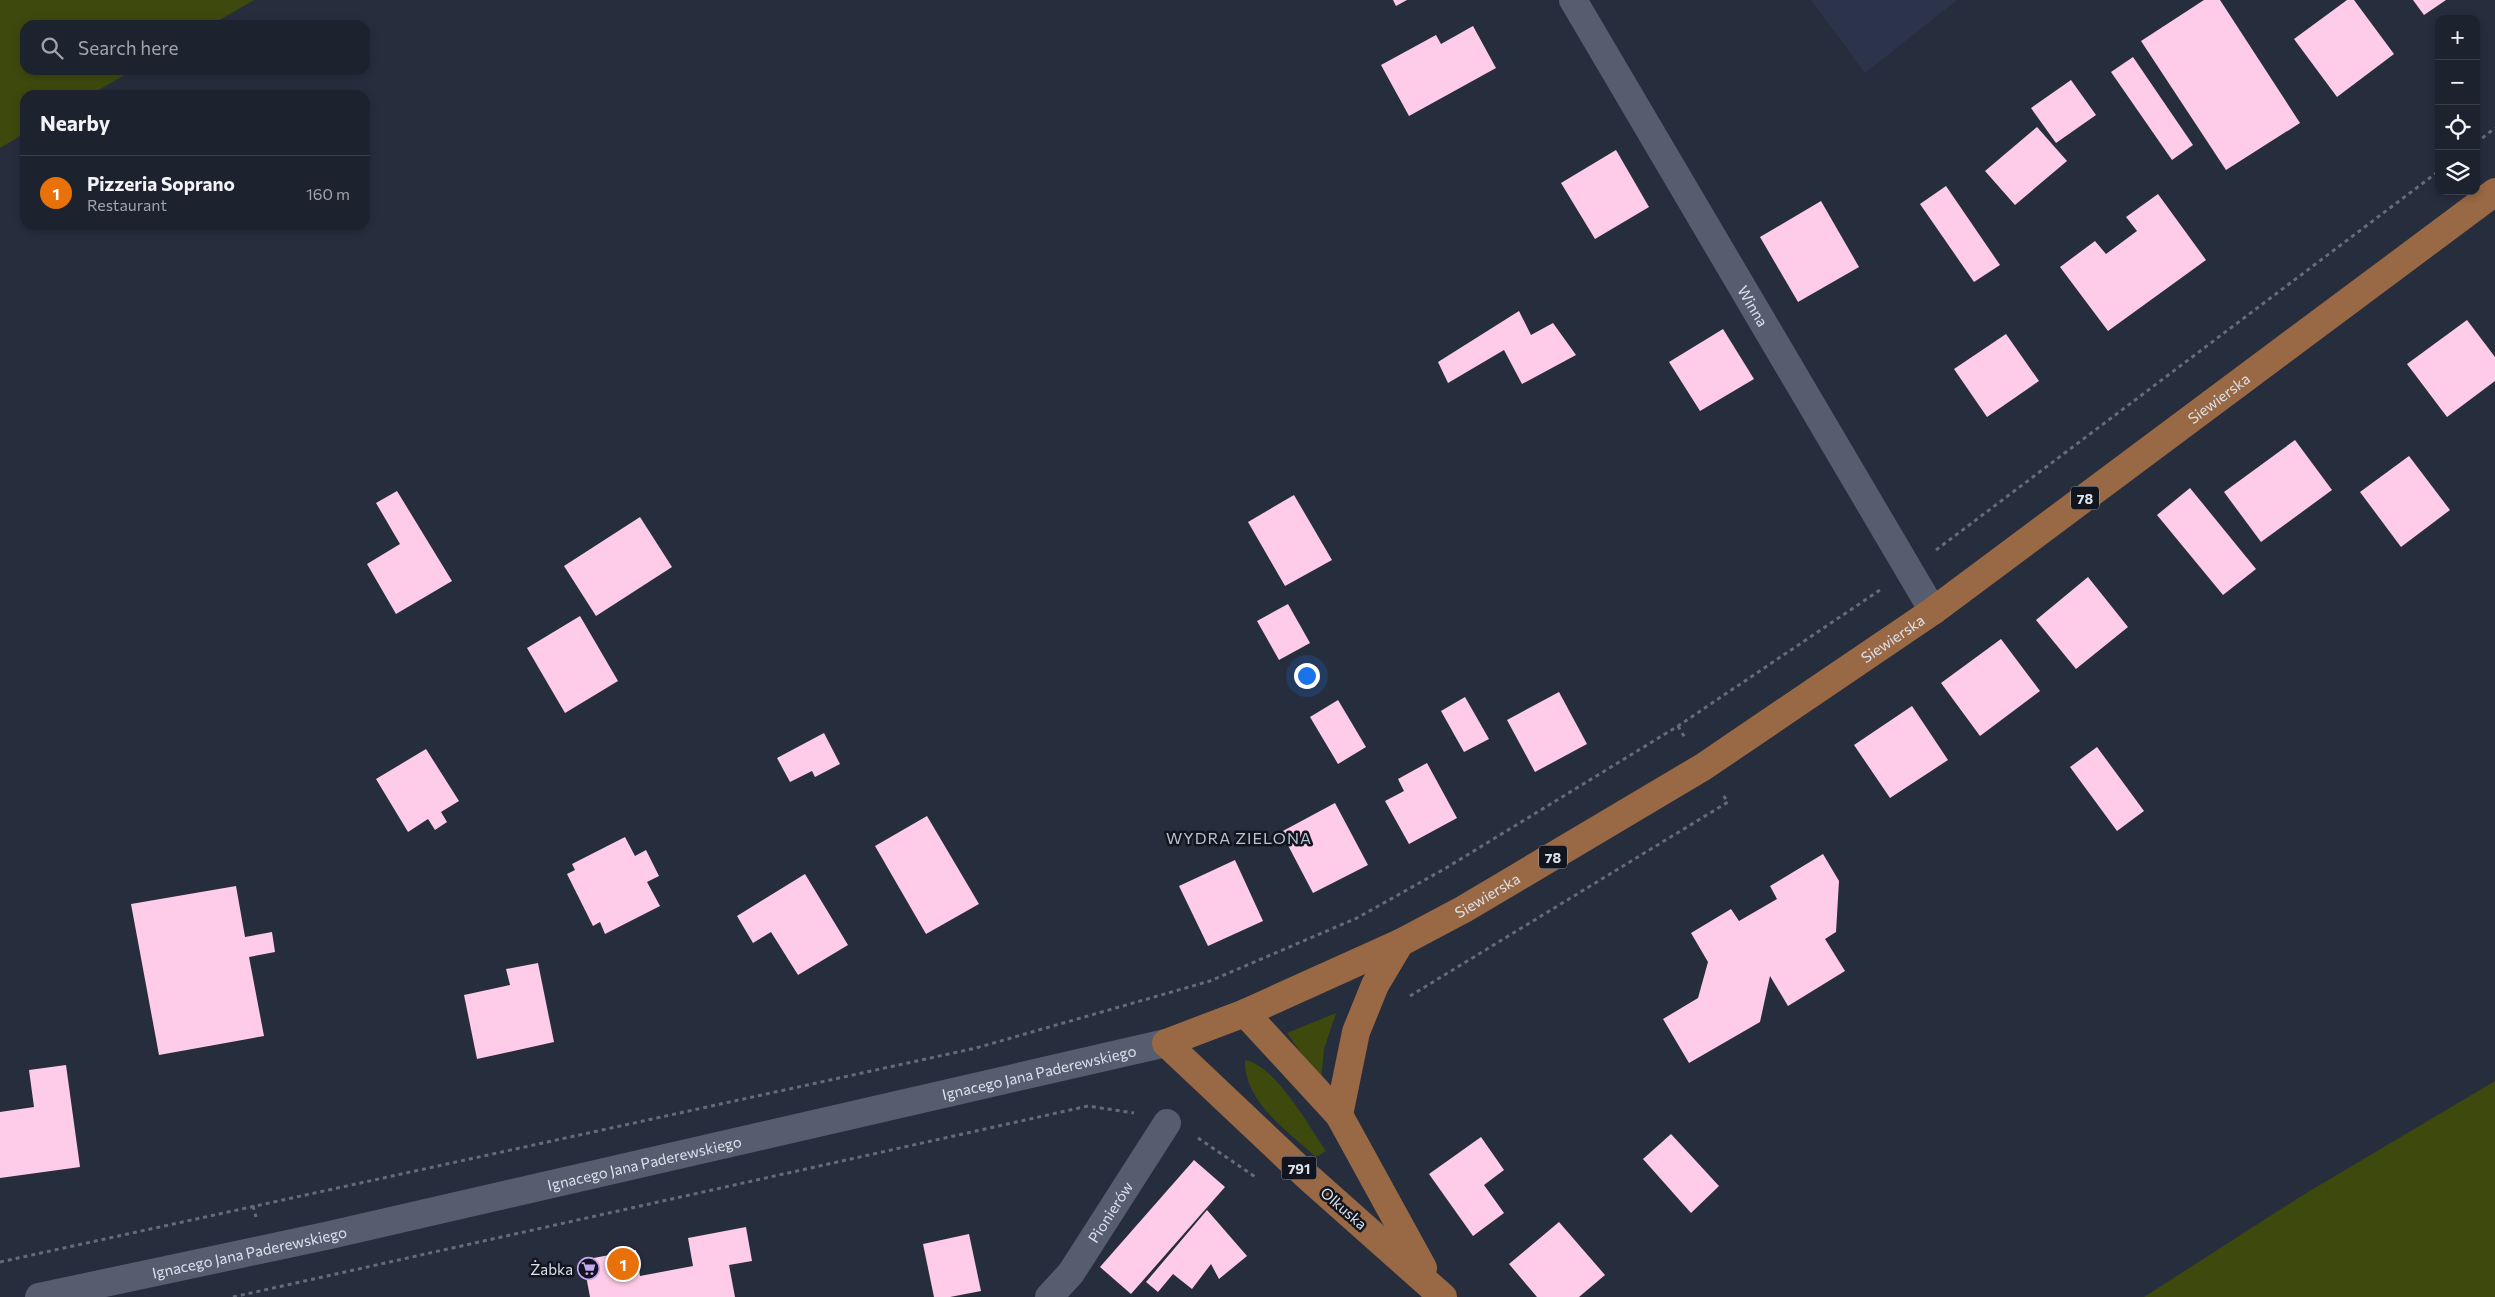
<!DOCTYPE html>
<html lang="en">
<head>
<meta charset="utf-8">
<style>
  :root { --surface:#1c222e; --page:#252a36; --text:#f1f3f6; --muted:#a0a4aa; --line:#3a3f4a; --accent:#1a73e8 }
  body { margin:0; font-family:Commissioner,sans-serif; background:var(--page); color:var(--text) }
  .controls { position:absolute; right:15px; top:15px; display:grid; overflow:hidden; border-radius:10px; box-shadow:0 2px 8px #0003 }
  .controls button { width:45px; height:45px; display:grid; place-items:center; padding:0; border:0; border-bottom:1px solid var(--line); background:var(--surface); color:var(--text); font:25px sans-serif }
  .you { position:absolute; left:1306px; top:675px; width:18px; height:18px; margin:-12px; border:4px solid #fff; border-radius:50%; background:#1a73e8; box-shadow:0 0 0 8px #1a73e833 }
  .badge { display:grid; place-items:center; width:32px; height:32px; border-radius:50%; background:var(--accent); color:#fff; font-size:16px; font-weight:700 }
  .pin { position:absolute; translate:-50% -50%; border:2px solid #fff; box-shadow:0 1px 5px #0006 }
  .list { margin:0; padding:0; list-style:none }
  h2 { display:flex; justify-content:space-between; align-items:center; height:65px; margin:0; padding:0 20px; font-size:21px }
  h2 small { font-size:16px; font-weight:400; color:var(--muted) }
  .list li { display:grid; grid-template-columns:32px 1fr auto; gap:15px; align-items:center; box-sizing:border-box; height:75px; padding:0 20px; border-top:1px solid var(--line) }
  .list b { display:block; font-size:19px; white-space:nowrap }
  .list p { margin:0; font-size:16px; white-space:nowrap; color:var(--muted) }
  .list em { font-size:16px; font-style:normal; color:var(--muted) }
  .icon { flex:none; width:28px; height:28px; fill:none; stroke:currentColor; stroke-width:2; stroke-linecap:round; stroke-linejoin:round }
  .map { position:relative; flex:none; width:2495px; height:1297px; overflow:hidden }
  .search { position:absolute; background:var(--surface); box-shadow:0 2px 8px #0003; left:20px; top:20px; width:350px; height:55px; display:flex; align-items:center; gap:12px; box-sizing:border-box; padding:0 18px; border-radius:15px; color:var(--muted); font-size:19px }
  .panel { position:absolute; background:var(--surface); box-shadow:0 2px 8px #0003; left:20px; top:90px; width:350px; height:140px; border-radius:15px }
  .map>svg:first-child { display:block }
</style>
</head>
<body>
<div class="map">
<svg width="2495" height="1297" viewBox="0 0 2495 1297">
  <rect width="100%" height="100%" fill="#262d3d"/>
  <!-- built -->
  <path fill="#2b344a" d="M1811,0H1957L1865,73Z"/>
  <!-- green -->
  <g fill="#3e490e">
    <path d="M0,0H254L211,25H25V70H133L90,95H25V133L0,148Z"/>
    <path d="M1336,1013L1324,1049L1321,1082L1287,1033Z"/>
    <path d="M1245,1060C1276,1066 1308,1125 1326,1151L1316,1157C1288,1131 1244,1102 1245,1060Z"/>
    <path d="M2495,1081V1297H2144L2303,1195Z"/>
  </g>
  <!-- building -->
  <g fill="#fecce8">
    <path d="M1393,0H1407L1396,6Z"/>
    <path d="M2204,0H2220L2300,123L2226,170L2141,41Z"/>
    <path d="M2347,0H2354L2394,54L2337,97L2294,39Z"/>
    <path d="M2413,0H2446L2424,15Z"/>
    <path d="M1473,26L1496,68L1409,116L1381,65L1436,35L1441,44Z"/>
    <path d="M2133,57L2193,145L2172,160L2111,72Z"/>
    <path d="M2071,80L2096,115L2056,143L2031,108Z"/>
    <path d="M2037,127L2067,161L2015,205L1985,171Z"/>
    <path d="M1616,150L1649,207L1595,239L1561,183Z"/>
    <path d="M1946,186L2000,265L1974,282L1920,204Z"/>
    <path d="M2158,194L2206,260L2108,331L2060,267L2095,241L2106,254L2137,231L2126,217Z"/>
    <path d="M1821,201L1859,267L1798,302L1760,237Z"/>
    <path d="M1519,311L1531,335L1553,323L1576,355L1522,384L1504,350L1448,383L1438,362Z"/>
    <path d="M2467,320L2495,357V381L2447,417L2407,364Z"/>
    <path d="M1723,329L1754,379L1700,411L1669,362Z"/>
    <path d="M2006,334L2039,381L1987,417L1954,369Z"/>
    <path d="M2295,440L2332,490L2261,542L2224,492Z"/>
    <path d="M2409,456L2450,510L2401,547L2360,492Z"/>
    <path d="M2190,488L2256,569L2223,595L2157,515Z"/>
    <path d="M397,491L452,581L396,614L367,564L400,544L376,503Z"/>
    <path d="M1294,495L1332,560L1285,586L1248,522Z"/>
    <path d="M640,517L672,567L596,616L564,566Z"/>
    <path d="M2088,577L2128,627L2076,669L2036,620Z"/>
    <path d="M1288,604L1310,643L1279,660L1257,621Z"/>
    <path d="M580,616L618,681L565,713L527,648Z"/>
    <path d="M2001,639L2040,691L1980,736L1941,683Z"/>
    <path d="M1559,692L1587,744L1535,772L1507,720Z"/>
    <path d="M1465,697L1489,739L1464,752L1441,711Z"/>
    <path d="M1338,700L1366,747L1338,764L1310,717Z"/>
    <path d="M1912,706L1948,760L1890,798L1854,745Z"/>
    <path d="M824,733L840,764L815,777L812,771L790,782L777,758Z"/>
    <path d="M2097,747L2144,811L2117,831L2070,767Z"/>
    <path d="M426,749L459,801L441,812L447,822L435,830L428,819L408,832L376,779Z"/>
    <path d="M1427,763L1457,818L1409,844L1385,801L1404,791L1398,779Z"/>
    <path d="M1335,803L1368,865L1313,893L1281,832Z"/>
    <path d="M927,816L979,904L926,934L875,846Z"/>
    <path d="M625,837L635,856L646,850L659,876L647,882L660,906L605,934L600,922L593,926L567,874L575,870L572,864Z"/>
    <path d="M1823,854L1839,881L1836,932L1825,939L1845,971L1788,1006L1770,976L1760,1022L1689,1063L1663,1019L1698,998L1708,962L1691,933L1731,909L1739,921L1777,899L1770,886Z"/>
    <path d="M1235,860L1263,921L1208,946L1179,886Z"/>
    <path d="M805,874L848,945L798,975L771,932L753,943L737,916Z"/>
    <path d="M236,886L245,937L272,932L275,952L249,957L264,1036L159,1055L131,904Z"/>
    <path d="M538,963L554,1042L477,1059L464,995L510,985L506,969Z"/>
    <path d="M66,1065L80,1167L0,1178V1112L34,1107L29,1070Z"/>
    <path d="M1671,1134L1719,1186L1691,1213L1643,1159Z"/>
    <path d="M1481,1137L1504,1170L1484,1185L1504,1213L1473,1236L1429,1174Z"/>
    <path d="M1194,1160L1225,1187L1131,1294L1100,1267Z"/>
    <path d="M1207,1210L1247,1256L1219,1279L1211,1264L1192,1289L1173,1274L1158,1292L1146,1282Z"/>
    <path d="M1559,1222L1605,1275L1579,1297H1537L1509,1264Z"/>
    <path d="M746,1227L752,1261L729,1265L735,1297H590L583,1260L636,1250L640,1276L693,1266L688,1238Z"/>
    <path d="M969,1234L981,1291L950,1297H934L923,1244Z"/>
  </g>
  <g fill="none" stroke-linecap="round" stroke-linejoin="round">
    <!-- path -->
    <g stroke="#656c79" stroke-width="3" stroke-dasharray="4 4" stroke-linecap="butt">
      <path d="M2476,143L2495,128"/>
      <path d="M1936,550L2439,171"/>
      <path d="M1678,726L1685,738"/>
      <path d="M1410,996L1728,802L1723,795"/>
      <path d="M1198,1138L1257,1178"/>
      <path d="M253,1206L256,1217"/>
      <path d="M0,1262L976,1048L1210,981L1357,918L1446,868L1678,726L1880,590"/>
      <path d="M233,1297L1088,1106L1134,1113"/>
    </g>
    <!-- minor -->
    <g stroke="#555d6f" stroke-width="28">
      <path id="s1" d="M1573,0L1933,611"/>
      <path id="s2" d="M1049,1297L1071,1273L1167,1123"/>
    </g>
    <!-- secondary -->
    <path stroke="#555d6f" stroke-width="28" id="s3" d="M39,1297L330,1235L1166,1043"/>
    <!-- primary -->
    <g stroke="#996844" stroke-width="28">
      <path d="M1245,1013L1339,1115L1423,1268"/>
      <path d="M1339,1115L1356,1032L1375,985L1400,943"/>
      <path id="s4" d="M1443,1297L1308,1177L1166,1043L1245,1013L1400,943L1464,909L1703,767L1933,611L2495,192"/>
    </g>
  </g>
  <!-- icons -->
  <defs>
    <symbol id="supermarket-ring" viewBox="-11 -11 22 22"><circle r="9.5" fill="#12151d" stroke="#c4a7f1" stroke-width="1.5"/><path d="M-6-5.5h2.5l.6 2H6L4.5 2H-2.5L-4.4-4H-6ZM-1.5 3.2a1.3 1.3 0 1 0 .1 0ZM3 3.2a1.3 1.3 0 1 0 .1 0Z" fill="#c4a7f1"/></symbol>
  </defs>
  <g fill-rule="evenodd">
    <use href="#supermarket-ring" x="576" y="1256" width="25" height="25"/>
  </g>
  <g text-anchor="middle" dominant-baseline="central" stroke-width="5" stroke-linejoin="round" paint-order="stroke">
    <!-- shield labels -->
    <g fill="#12151d" stroke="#9fa4ad" stroke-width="1">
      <rect x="2071" y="486.5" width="28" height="23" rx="4"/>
      <rect x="1539" y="845.5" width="28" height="23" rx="4"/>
      <rect x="1281.5" y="1156.5" width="35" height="23" rx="4"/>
    </g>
    <g font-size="14" font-weight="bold" fill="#dce1eb">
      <text x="2085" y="498">78</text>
      <text x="1553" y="857">78</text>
      <text x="1299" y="1168">791</text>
    </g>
    <!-- street labels -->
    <g font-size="15" fill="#dce1eb" stroke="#12151d">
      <text stroke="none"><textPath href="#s1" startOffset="355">Winna</textPath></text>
      <text stroke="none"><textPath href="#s4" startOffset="1615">Siewierska</textPath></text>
      <text stroke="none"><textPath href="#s4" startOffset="1210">Siewierska</textPath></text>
      <text stroke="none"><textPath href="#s4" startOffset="730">Siewierska</textPath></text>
      <text stroke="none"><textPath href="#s3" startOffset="1025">Ignacego Jana Paderewskiego</textPath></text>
      <text stroke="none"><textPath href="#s3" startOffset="620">Ignacego Jana Paderewskiego</textPath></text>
      <text transform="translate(1344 1208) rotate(41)">Olkuska</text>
      <text stroke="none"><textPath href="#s2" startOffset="105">Pionierów</textPath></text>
      <text stroke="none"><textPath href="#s3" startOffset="215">Ignacego Jana Paderewskiego</textPath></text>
    </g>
    <!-- poi labels -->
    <g font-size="15" fill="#dce1eb" stroke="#12151d" text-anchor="end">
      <text x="573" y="1269">Żabka</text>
    </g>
    <!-- neighbourhood labels -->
    <g font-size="16" letter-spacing="1" fill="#b8c1d6" stroke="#12151d">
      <text x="1239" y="837">WYDRA ZIELONA</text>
    </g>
  </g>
</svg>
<div class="controls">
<button>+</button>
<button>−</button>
<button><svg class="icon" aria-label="locate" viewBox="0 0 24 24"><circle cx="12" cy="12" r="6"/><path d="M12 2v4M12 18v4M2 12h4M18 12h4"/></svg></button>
<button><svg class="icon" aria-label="layers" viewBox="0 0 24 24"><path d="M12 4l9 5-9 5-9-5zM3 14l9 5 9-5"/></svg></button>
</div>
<div class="you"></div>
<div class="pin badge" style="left:623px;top:1264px;background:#e8710a">1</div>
<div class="search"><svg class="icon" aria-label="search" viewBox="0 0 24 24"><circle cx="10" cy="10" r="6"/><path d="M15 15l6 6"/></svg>Search here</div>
<section class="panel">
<h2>Nearby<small></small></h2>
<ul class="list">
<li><span class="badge" style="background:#e8710a">1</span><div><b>Pizzeria Soprano</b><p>Restaurant</p></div><em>160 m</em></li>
</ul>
</section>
</div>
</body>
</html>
